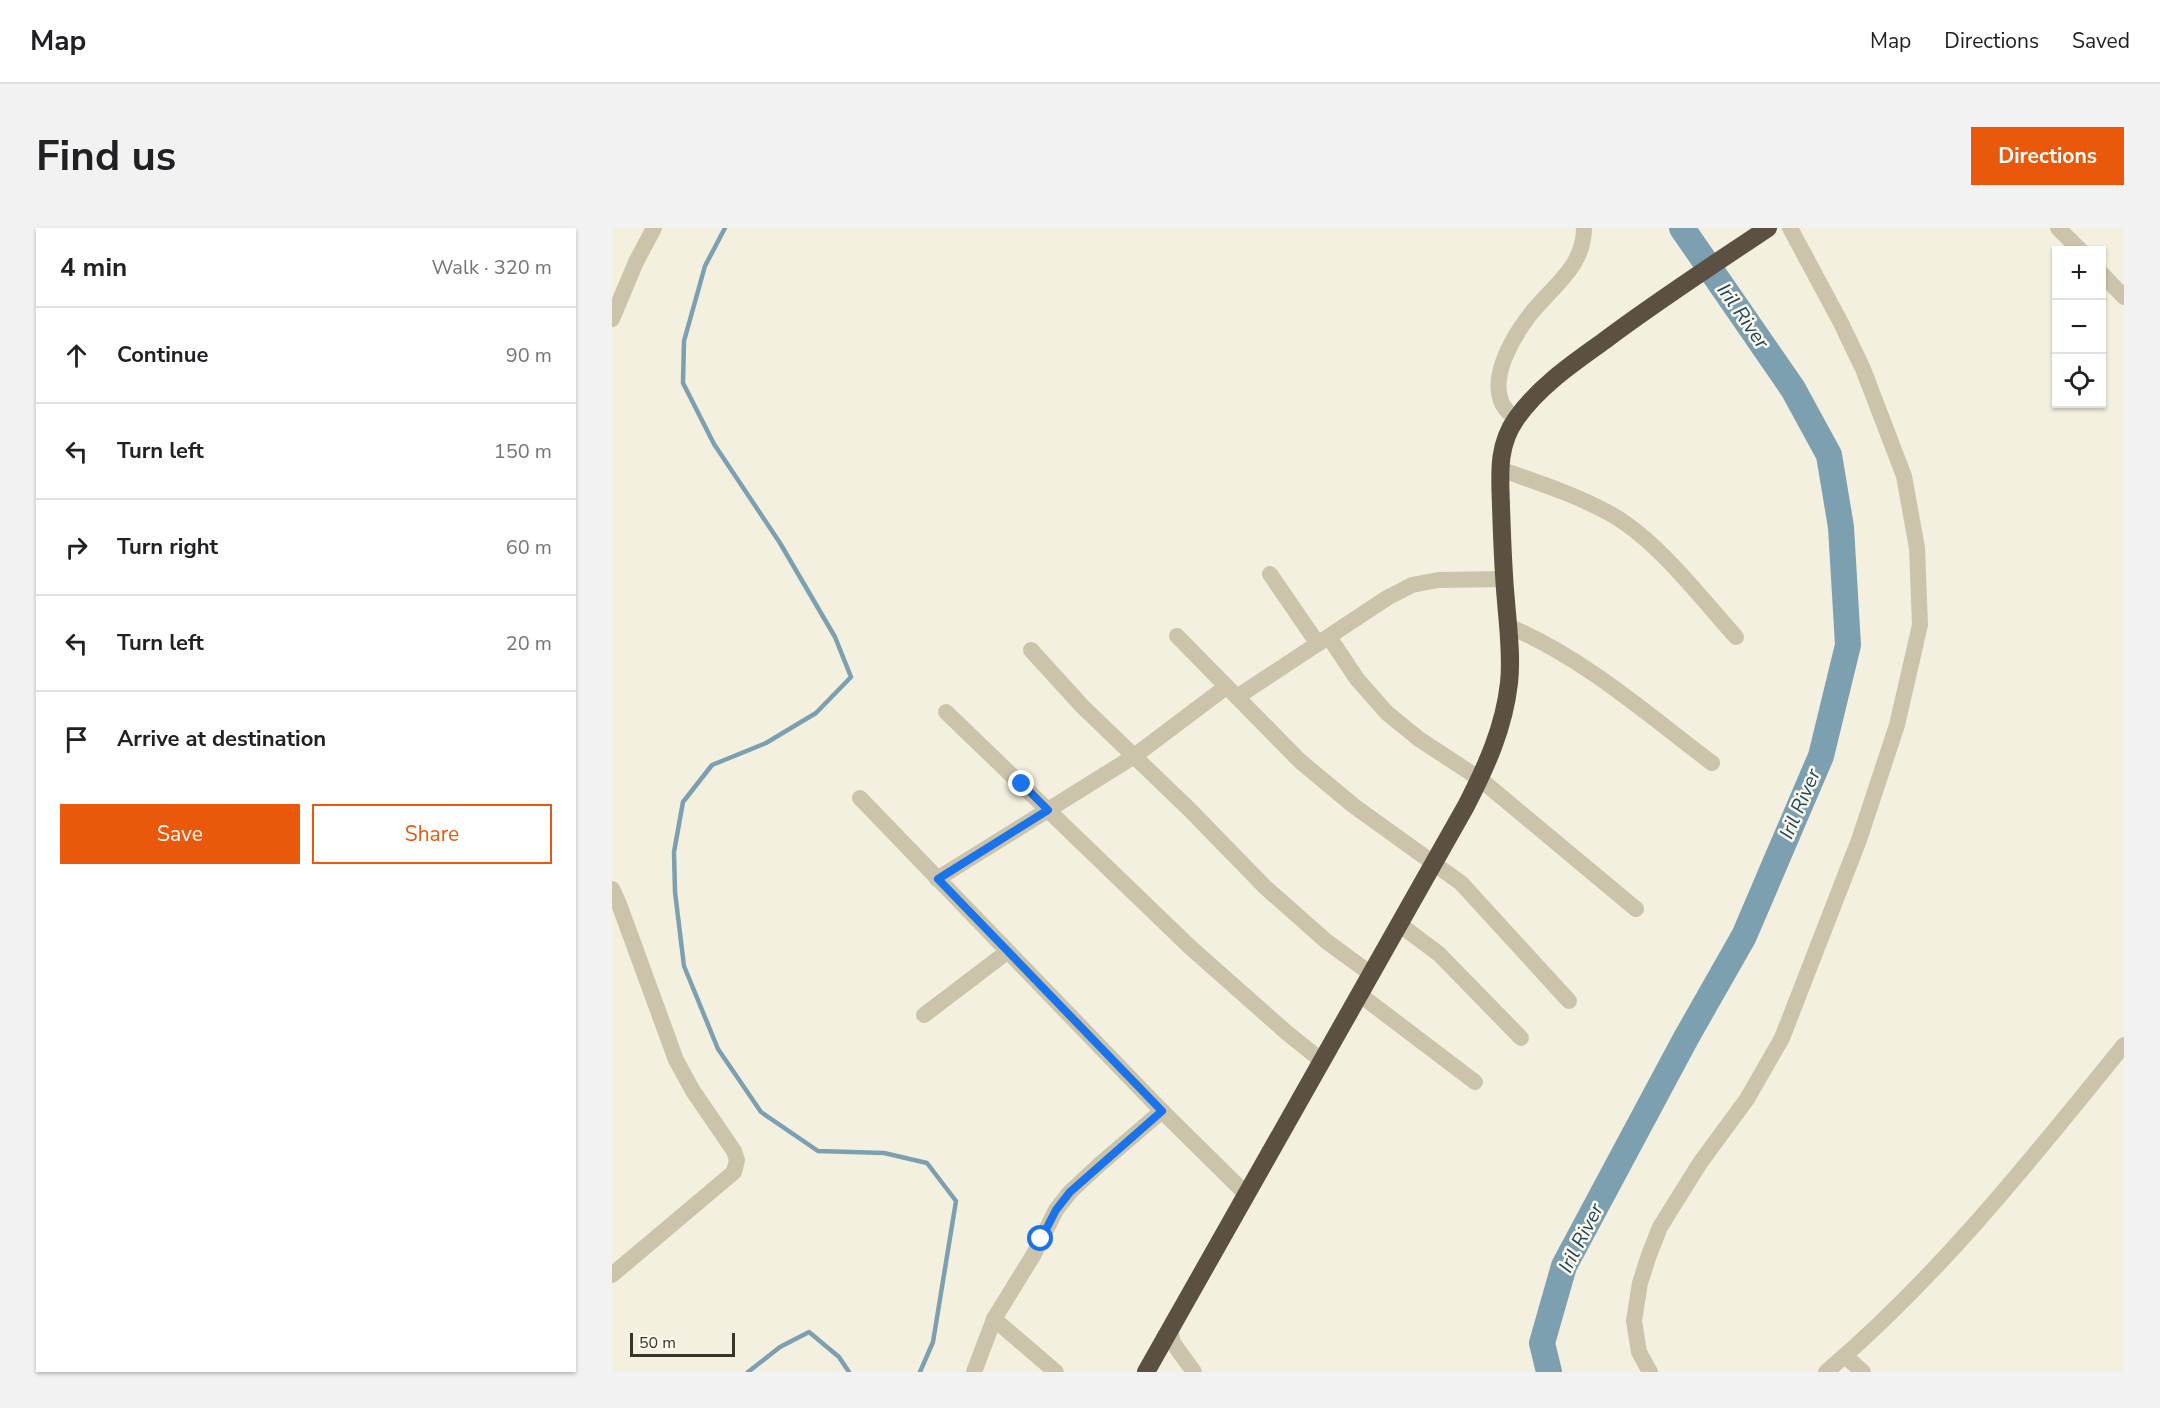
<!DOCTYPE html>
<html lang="en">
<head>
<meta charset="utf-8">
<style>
  :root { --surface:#fff; --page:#f2f2f2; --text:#202124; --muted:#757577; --line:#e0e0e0; --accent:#ea580c }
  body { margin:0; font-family:"Nunito Sans",sans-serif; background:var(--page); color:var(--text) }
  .controls { position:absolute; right:18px; top:18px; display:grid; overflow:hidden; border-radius:0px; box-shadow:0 2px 4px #0004 }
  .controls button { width:54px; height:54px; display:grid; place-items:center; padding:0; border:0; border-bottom:2px solid var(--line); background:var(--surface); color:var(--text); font:30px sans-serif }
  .scale { position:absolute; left:18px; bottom:15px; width:105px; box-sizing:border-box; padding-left:6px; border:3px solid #3a332a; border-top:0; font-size:16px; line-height:21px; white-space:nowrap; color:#3a332a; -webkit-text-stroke:4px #fbf8ec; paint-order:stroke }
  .stop { position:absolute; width:18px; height:18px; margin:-14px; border:4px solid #1a73e8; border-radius:50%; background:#fff }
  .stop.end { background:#1a73e8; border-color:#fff; box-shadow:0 2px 6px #0008 }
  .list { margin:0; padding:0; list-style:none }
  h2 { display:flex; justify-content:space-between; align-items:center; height:78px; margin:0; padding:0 24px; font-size:26px }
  h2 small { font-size:20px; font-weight:400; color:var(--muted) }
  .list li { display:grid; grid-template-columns:39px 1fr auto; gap:18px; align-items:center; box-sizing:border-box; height:96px; padding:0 24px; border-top:2px solid var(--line) }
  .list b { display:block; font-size:22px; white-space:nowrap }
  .list em { font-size:20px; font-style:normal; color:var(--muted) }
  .actions { display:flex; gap:12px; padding:18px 24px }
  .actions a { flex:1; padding:14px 0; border:2px solid var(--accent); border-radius:0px; text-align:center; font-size:21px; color:var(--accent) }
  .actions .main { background:var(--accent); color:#fff }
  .icon { flex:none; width:33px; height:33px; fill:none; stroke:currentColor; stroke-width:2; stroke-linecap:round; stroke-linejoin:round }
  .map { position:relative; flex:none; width:1512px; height:1144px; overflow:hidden; border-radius:0px }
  header { display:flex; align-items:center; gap:36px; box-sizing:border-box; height:84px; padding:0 30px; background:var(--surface); border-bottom:2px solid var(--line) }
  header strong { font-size:28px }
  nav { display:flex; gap:33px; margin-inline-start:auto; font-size:21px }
  .intro { display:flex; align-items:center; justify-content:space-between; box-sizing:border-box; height:144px; padding:0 36px }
  h1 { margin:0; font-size:42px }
  .button { padding:15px 27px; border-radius:0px; background:var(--accent); color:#fff; font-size:21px; font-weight:700 }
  main { display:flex; gap:36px; padding:0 36px }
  aside { flex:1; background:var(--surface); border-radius:0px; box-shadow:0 2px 4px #0004 }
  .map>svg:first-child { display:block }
</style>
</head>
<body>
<header>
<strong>Map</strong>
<nav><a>Map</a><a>Directions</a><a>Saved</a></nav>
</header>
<div class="intro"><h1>Find us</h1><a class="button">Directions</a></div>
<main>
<aside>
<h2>4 min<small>Walk · 320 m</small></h2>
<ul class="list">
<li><svg class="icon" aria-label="ahead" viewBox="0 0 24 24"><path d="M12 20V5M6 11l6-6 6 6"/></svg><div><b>Continue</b></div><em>90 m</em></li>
<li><svg class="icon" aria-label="left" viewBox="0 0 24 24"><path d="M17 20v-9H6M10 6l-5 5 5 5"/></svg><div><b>Turn left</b></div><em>150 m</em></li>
<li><svg class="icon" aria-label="right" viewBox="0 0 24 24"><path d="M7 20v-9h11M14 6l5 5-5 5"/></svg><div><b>Turn right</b></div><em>60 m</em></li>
<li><svg class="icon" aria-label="left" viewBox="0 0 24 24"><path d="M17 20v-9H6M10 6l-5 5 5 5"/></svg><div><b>Turn left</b></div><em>20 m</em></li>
<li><svg class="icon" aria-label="arrive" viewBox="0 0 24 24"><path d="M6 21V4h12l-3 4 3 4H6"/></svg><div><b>Arrive at destination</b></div></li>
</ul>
<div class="actions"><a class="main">Save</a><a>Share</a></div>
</aside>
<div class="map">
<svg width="1512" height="1144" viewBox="0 0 1512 1144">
  <rect width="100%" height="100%" fill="#f3f0df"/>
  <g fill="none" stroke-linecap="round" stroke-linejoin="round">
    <!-- stream -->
    <g stroke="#7da0b1" stroke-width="4.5">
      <path d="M113,0L93,38L72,113L71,155L102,216L168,315L223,409L239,449L204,485L154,515L100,537L71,574L62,624L63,664L72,738L106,821L149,884L206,923L272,925L315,935L344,973L321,1114L308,1144"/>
      <path d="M136,1144L168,1119L197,1104L227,1129L237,1144"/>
    </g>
    <!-- river -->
    <path stroke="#7da0b1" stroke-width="26" d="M937,1144L930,1115L952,1038L1074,810L1132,708L1209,528L1236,417L1229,299L1217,227L1181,161L1070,0"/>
    <!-- minor -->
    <g stroke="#ccc4aa" stroke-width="16">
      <path d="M1446,0L1468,22"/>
      <path d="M1490,46L1512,69"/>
      <path d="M0,91L24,34L42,0"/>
      <path d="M904,191C898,186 891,180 889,173C879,146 901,109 917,88C939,59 972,40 972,0"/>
      <path d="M888,241C924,254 962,266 995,284C1043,309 1088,369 1124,409"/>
      <path d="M658,346L706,416"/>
      <path d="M896,398C972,430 1035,486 1100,535"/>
      <path d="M565,408L688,533L742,578L849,655L957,773"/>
      <path d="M717,409L745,451L775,485L807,511L868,551L1024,681"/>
      <path d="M419,422L470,478L578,582L653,659L714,713L759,746"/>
      <path d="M625,469L775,370L800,357L826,352L892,351"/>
      <path d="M334,484L578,719L674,804L710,833"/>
      <path d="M248,570L550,883L634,966"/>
      <path d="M325,651L521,529L614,459"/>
      <path d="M0,661L7,676L64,832L81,863L122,923L125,932L122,944L0,1047"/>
      <path d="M787,696L827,726L909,810"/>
      <path d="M747,766L863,854"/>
      <path d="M312,787L395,724"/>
      <path d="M382,1091L444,1144"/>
      <path d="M558,1101L561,1115L582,1144"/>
      <path d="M1233,1128L1251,1144"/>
      <path d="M362,1144L382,1091L422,1026L444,982L458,964L487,937L550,883"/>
      <path d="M1038,1144L1027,1124L1022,1093L1028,1055L1037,1027L1048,999L1088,935L1135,871L1170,810L1247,612L1285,497L1308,397L1305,320L1292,248L1251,141L1229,95L1178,0"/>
      <path d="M1214,1144C1327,1048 1419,932 1512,817"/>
    </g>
    <!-- highway -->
    <path stroke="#5b5041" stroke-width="18" d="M534,1144L854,578C874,539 892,500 897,455C900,428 896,400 894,373C891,342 890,310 889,278C888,247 885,218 904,191C926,159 961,135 992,113C1045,73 1101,37 1156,0"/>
  </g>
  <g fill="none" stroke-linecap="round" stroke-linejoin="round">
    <!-- route -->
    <path stroke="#1a73e8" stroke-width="8" d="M410,556L436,582L326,651L550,883L458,964L444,982L429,1011"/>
  </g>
  <g text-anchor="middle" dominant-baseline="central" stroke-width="5" stroke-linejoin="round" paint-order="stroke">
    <!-- water labels -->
    <g font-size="20" font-style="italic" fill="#1e465c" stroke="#fbf8ec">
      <text transform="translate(1131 88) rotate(55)">Iril River</text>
      <text transform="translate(1188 576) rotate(-67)">Iril River</text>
      <text transform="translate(969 1010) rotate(-63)">Iril River</text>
    </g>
  </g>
</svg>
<div class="controls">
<button>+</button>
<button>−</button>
<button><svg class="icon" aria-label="locate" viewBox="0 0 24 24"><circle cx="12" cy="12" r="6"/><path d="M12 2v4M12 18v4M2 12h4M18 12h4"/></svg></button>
</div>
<div class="scale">50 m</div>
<div class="stop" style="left:429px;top:1011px"></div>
<div class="stop end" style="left:410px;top:556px"></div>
</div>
</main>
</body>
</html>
